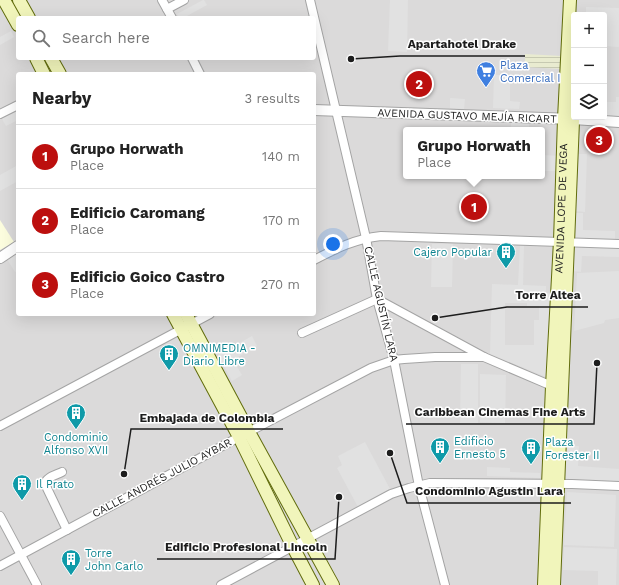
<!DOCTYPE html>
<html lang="en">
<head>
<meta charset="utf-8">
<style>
  :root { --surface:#fff; --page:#f6f6f6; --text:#222; --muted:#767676; --line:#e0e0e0; --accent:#bc0f0e }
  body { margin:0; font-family:"Work Sans",sans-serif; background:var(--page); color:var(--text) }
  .controls { position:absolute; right:12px; top:12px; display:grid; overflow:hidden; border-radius:4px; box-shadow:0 4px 16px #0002 }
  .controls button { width:36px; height:36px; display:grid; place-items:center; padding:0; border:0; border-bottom:1px solid var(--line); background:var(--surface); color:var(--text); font:20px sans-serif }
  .you { position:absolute; left:333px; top:244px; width:14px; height:14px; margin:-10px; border:3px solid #fff; border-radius:50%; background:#1a73e8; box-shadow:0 0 0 6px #1a73e833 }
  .badge { display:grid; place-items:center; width:26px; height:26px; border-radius:50%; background:var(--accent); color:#fff; font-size:13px; font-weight:700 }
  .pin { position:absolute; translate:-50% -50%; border:2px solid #fff; box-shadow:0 1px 4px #0006 }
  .popup { position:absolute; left:403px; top:127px; width:142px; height:52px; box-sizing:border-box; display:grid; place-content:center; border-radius:4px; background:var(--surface); filter:drop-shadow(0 1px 3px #0005); font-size:13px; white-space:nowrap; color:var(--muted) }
  .popup b { font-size:15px; color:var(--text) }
  .popup::after { content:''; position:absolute; left:50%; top:100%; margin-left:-8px; border:8px solid transparent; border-top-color:var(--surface) }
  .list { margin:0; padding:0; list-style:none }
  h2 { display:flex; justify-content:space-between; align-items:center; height:52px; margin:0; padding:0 16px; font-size:17px }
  h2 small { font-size:13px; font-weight:400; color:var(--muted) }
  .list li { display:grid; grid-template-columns:26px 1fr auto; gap:12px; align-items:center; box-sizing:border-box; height:64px; padding:0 16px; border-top:1px solid var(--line) }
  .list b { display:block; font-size:15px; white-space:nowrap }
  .list p { margin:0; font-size:13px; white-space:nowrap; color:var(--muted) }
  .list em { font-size:13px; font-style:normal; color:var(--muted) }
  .icon { flex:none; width:22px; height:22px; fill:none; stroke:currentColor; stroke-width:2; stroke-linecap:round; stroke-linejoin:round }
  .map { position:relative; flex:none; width:619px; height:585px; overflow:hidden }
  .search { position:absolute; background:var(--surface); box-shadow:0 4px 16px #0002; left:16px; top:16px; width:300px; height:44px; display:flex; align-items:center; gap:10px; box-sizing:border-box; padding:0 14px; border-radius:4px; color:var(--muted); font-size:15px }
  .panel { position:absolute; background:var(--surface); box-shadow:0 4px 16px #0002; left:16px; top:72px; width:300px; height:244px; border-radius:4px }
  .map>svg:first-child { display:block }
</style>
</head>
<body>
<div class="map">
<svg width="619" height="585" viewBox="0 0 619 585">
  <defs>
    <pattern id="farmland-rules" width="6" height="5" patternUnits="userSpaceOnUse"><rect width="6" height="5" fill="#e9ebd0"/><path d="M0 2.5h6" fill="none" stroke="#c7c9b2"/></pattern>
  </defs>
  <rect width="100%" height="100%" fill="#eeebe4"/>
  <!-- residential -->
  <path fill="#dbdada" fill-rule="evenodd" d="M0,0H619V585H0ZM574,15H604V117H574ZM18,18H314V58H18ZM18,74H314V314H18ZM406,130H542V176H406Z"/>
  <!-- education -->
  <path fill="#fcfdde" d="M0,220L14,242L0,250Z"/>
  <!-- farmland -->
  <path fill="url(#farmland-rules)" d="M525,54L562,56V69L525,67Z"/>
  <!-- parking -->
  <g fill="#e1e1e1" fill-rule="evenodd">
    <path d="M203,0H204L207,5L185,17L186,18H180L177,14Z"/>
    <path d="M390,0H408L407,52L388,51Z"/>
    <path d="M586,7L619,8V47L604,46V15H586Z"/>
    <path d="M11,31L14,37L0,45V37Z"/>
    <path d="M494,75H510V101L520,102L519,109L493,108Z"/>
    <path d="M616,97H619V118L604,117V102H616Z"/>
    <path d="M450,98L465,99L464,109L450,108Z"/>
    <path d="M18,108V120L6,126L1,117Z"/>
    <path d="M511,122L529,123V130H511Z"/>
    <path d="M577,154H587L585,212L575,211Z"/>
    <path d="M542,155L562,156L561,171H542Z"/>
    <path d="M18,165V181L0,191V175Z"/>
    <path d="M576,213H583V230L615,231V240L575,239Z"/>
    <path d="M432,244H453L452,287H431Z"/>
    <path d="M520,246H524L523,285L546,286V293H554L551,379L490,354L492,284L518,285ZM505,303H527V306H539V320H534V345H505Z"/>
    <path d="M574,246L619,248V257L582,256L581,272L573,271Z"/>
    <path d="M18,253V270L15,272L7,259Z"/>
    <path d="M619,271V318L605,320L604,323L574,331L577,273Z"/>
    <path d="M252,336L257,346L233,360L242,375L232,381L218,355Z"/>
    <path d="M461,364H478V423H460Z"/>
    <path d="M480,374L506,375L505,423L480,422Z"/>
    <path d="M365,442L390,489L358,507L337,468L342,465L338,456Z"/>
    <path d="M567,446H579L578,466L619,469V482L565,480Z"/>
    <path d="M487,467L510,468V472L540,473V478L487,476Z"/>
    <path d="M567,492L616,495L614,547L564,545Z"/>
    <path d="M564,547L617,549L616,585H598V571L563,570Z"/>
  </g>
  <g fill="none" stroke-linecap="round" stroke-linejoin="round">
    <defs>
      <g id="minor">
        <path d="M162,0L172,18"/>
        <path d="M310,0L366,238L377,299L394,360L419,486L445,585"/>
        <path d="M167,9L184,0"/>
        <path d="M192,58L200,74"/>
        <path d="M0,114L18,105"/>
        <path d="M314,260C337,248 355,239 381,236L619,244"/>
        <path d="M302,333L377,299L484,357"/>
        <path d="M0,426L210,314"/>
        <path d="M62,472C56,475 46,477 45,484L67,530"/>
        <path d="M0,516L37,585"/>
        <path d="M0,566L239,437L371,368L394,360L404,359L435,357H484L552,386"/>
        <path d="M221,585L391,494L409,488L430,483L572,484L619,486"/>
      </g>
      <g id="tertiary">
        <path d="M314,110L573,119L619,122"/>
        <path d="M0,258L18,246"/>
      </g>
      <g id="secondary">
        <path d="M4,0L18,25"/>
        <path d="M19,0L29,18"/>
        <path d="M36,58L44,74"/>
        <path d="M51,58L60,74"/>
        <path d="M173,314L239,437L293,547L313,585"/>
        <path d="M186,314L249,432L333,585"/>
        <path id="s1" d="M544,585L552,386L560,241L564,119L570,0"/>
        <path d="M554,585L574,97"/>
      </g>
    </defs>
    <!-- minor casing -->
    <use href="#minor" stroke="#a4a4a4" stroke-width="10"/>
    <!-- tertiary casing -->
    <use href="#tertiary" stroke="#a4a4a4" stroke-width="12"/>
    <!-- secondary casing -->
    <use href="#secondary" stroke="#616c0c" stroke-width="14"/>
    <!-- minor -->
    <use href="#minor" stroke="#fff" stroke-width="8"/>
    <!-- tertiary -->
    <use href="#tertiary" stroke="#fff" stroke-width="10"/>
    <!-- secondary -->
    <use href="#secondary" stroke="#f1f5bb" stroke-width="12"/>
  </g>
  <!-- icons -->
  <defs>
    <symbol id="supermarket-pin" viewBox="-11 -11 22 30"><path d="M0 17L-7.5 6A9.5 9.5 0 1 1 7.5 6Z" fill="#3f7fe0" stroke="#fff"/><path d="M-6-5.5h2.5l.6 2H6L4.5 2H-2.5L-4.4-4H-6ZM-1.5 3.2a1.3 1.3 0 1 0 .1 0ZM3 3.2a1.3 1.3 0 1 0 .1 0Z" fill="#fff"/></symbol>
    <symbol id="building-pin" viewBox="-11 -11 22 30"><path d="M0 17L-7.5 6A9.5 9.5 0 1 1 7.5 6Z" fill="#0f9aa8" stroke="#fff"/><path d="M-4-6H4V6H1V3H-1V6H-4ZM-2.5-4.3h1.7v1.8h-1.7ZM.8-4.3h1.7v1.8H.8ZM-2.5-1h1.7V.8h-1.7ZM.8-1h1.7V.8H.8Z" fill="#fff"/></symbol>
  </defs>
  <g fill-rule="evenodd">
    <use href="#supermarket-pin" x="475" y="60" width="22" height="30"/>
    <use href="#building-pin" x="495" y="241" width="22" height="30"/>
    <use href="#building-pin" x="158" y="343" width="22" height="30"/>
    <use href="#building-pin" x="65" y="402" width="22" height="30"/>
    <use href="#building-pin" x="429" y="436" width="22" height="30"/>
    <use href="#building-pin" x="520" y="437" width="22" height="30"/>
    <use href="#building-pin" x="11" y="473" width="22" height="30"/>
    <use href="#building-pin" x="60" y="548" width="22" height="30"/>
  </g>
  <g text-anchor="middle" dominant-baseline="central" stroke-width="3" stroke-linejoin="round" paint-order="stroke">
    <!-- shop labels -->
    <g font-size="11" fill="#366cbe" stroke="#fff" text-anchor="start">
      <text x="500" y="65">Plaza<tspan x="500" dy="13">Comercial I</tspan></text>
    </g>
    <!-- street labels -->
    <g font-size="11" fill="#1d1d1d" stroke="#fff">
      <text transform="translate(467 116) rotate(2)">AVENIDA GUSTAVO MEJÍA RICART</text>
      <text stroke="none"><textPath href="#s1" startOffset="377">AVENIDA LOPE DE VEGA</textPath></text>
      <text transform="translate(381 304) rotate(77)">CALLE AGUSTÍN LARA</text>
      <text transform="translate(162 478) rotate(-28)">CALLE ANDRÉS JULIO AYBAR</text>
    </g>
    <!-- culture labels -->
    <g font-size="11" fill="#0d838f" stroke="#fff" text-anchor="start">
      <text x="492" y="252" text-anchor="end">Cajero Popular</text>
      <text x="183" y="348">OMNIMEDIA -<tspan x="183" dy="13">Diario Libre</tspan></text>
      <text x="76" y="437" text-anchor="middle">Condominio<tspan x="76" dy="13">Alfonso XVII</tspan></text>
      <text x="454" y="441">Edificio<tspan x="454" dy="13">Ernesto 5</tspan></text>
      <text x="545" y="442">Plaza<tspan x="545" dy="13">Forester II</tspan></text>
      <text x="36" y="484">Il Prato</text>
      <text x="85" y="553">Torre<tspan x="85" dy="13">John Carlo</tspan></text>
    </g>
  </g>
  <!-- callouts -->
  <path fill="none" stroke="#1d1d1d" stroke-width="1.5" d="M351 59L400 56H525M435 318L507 307H588M597 363L594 424H406M124 474L131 429H283M390 453L407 503H571M339 497L335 559H157"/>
  <g fill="#1d1d1d" stroke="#fff" stroke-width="1.5">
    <circle cx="351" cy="59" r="4"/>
    <circle cx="435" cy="318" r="4"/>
    <circle cx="597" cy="363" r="4"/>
    <circle cx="124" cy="474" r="4"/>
    <circle cx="390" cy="453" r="4"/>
    <circle cx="339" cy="497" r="4"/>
  </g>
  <g font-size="12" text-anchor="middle" font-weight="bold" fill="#1d1d1d" stroke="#fff" stroke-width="3" stroke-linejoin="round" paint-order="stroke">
    <text x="462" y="48">Apartahotel Drake</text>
    <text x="548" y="299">Torre Altea</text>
    <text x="500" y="416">Caribbean Cinemas Fine Arts</text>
    <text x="207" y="422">Embajada de Colombia</text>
    <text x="489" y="495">Condominio Agustin Lara</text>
    <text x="246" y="551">Edificio Profesional Lincoln</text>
  </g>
</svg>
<div class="controls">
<button>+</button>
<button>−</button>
<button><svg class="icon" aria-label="layers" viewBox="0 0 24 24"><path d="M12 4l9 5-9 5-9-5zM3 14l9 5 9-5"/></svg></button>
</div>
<div class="you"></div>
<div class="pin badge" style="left:474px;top:207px">1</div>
<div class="popup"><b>Grupo Horwath</b>Place</div>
<div class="pin badge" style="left:419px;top:84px">2</div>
<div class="pin badge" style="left:599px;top:140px">3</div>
<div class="search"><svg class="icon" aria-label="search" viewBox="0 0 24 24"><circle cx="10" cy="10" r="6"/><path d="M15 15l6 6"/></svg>Search here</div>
<section class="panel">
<h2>Nearby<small>3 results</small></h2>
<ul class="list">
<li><span class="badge">1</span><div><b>Grupo Horwath</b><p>Place</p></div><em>140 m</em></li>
<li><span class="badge">2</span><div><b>Edificio Caromang</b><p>Place</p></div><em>170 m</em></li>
<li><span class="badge">3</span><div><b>Edificio Goico Castro</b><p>Place</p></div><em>270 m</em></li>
</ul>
</section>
</div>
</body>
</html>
